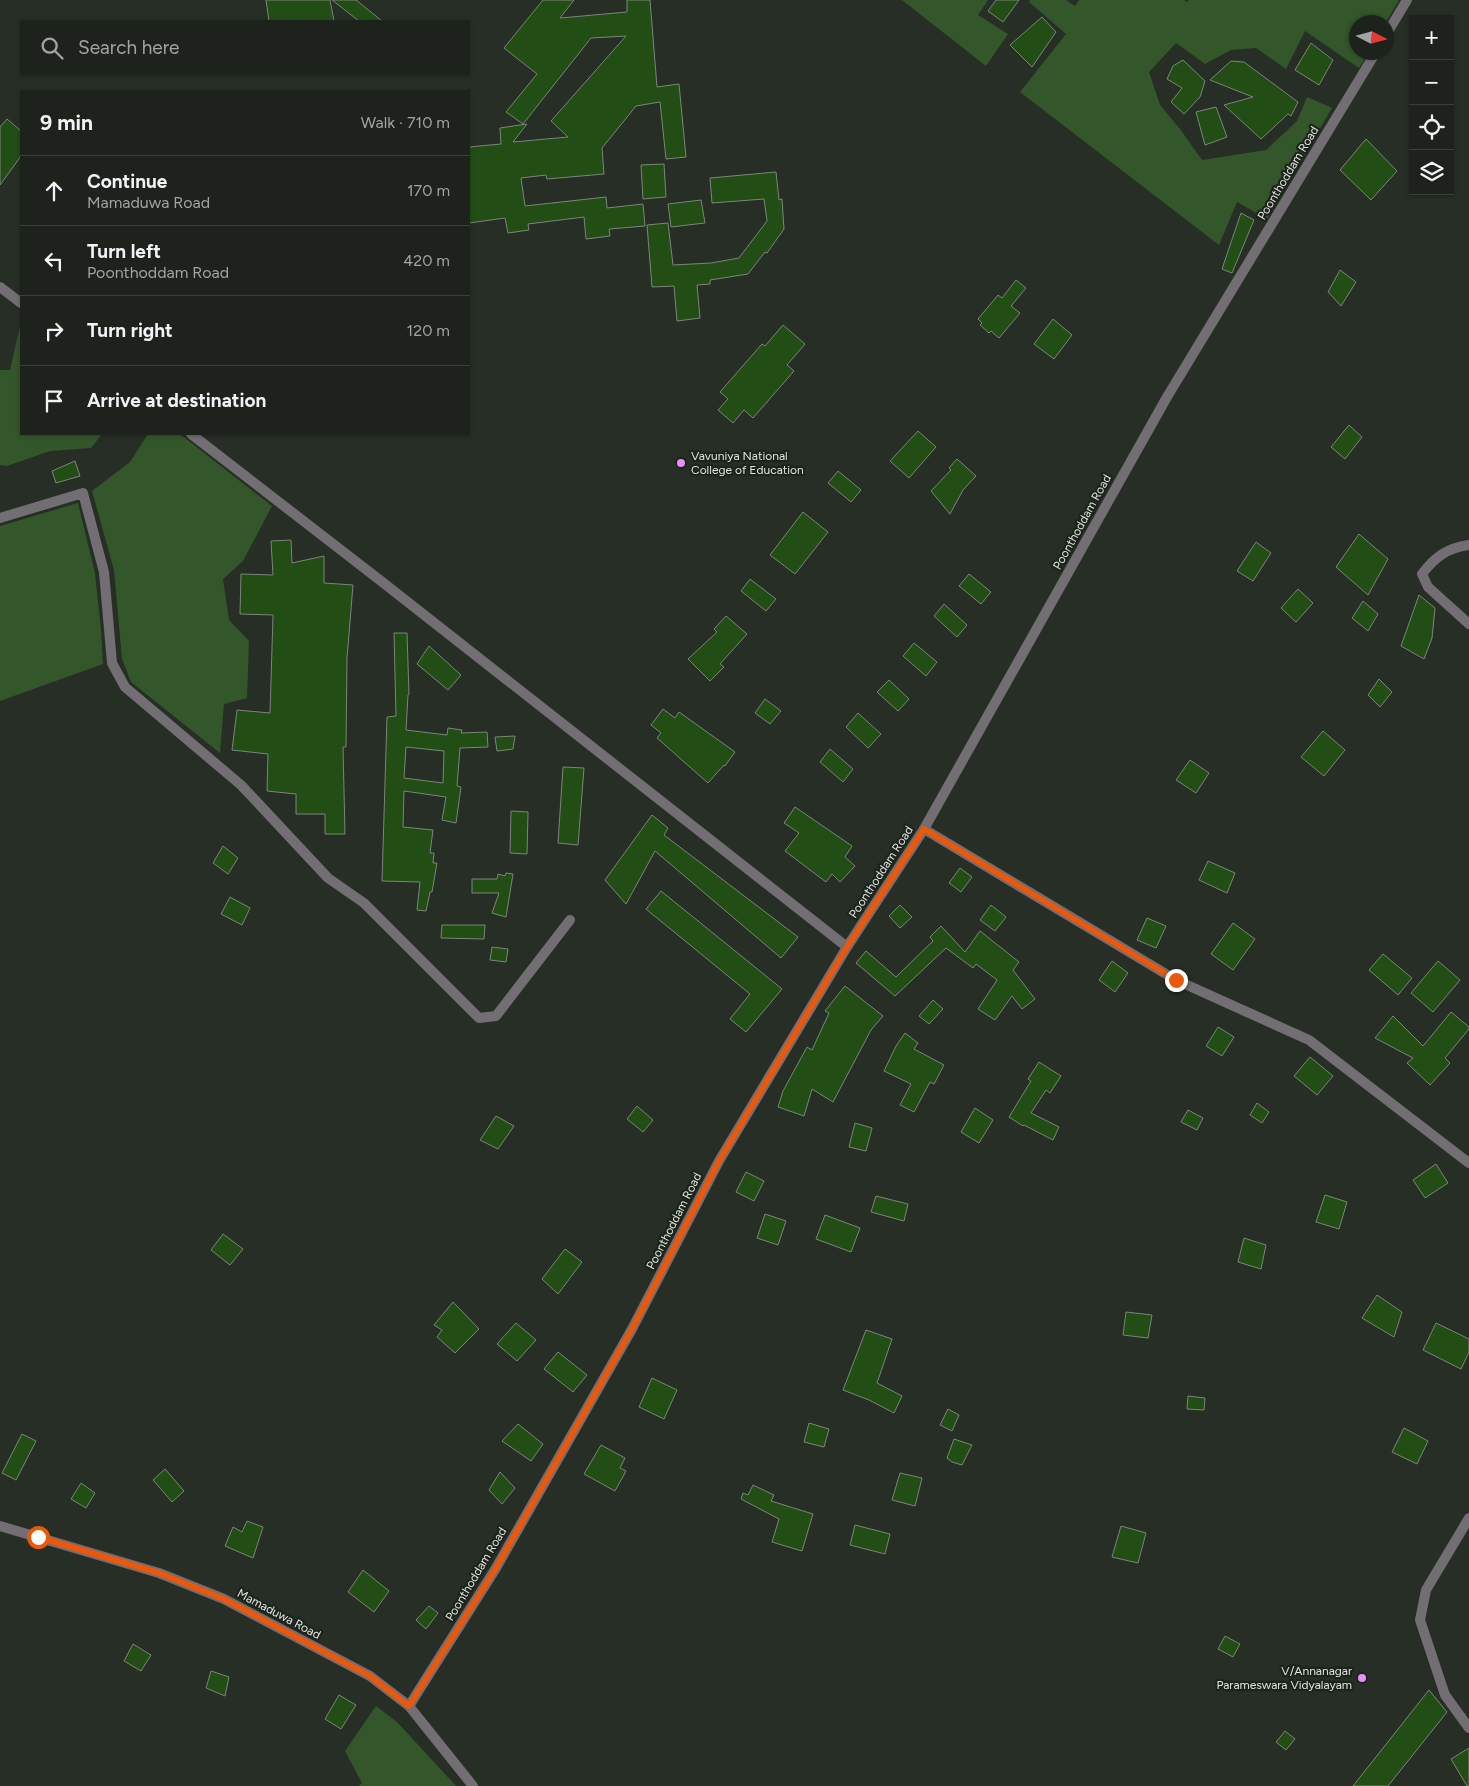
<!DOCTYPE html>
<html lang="en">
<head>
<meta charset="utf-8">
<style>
  :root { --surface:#1d221c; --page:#2a2f29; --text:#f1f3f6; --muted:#a0a4a3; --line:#3b3f3b }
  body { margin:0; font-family:Figtree,sans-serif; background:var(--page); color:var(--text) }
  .controls { position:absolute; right:15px; top:15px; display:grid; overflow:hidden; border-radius:0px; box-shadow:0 1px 4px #0004 }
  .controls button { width:45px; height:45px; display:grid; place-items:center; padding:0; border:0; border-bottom:1px solid var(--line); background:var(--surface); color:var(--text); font:25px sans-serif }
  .compass { position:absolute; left:1349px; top:15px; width:45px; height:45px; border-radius:50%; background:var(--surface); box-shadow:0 1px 4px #0004; rotate:96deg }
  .stop { position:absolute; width:15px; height:15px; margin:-11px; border:4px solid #ea580c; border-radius:50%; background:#fff }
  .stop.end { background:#ea580c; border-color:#fff; box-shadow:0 1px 5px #0008 }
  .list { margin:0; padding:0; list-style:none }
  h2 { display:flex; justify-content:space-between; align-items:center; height:65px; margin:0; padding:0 20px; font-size:21px }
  h2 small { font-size:16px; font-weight:400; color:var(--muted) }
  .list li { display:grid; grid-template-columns:32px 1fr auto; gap:15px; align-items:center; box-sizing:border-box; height:70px; padding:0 20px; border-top:1px solid var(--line) }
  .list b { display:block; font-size:19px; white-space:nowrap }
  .list p { margin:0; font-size:16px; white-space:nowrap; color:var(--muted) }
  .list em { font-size:16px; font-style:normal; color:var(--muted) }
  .icon { flex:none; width:28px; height:28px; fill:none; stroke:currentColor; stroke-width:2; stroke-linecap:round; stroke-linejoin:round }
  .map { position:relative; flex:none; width:1469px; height:1786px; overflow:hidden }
  .search { position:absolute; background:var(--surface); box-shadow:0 1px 4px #0004; left:20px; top:20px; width:450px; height:55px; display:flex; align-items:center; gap:12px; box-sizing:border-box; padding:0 18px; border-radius:0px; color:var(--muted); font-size:19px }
  .panel { position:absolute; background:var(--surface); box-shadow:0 1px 4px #0004; left:20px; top:90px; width:450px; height:345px; border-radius:0px }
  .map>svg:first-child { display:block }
</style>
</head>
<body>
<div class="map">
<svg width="1469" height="1786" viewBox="0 0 1469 1786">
  <rect width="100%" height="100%" fill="#272e25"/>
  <!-- green -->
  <g fill="#34562b">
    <path d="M902,0H988L978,15L1008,34L986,66Z"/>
    <path d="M1030,0H1066L1075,6L1079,0H1184L1187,2L1189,0H1399L1386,22H1356V52L1368,53L1359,68L1305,31L1286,69L1256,48L1231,50L1205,64L1176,43L1149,72L1160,105L1180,129L1202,160L1266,150L1297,121L1307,97L1332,108L1267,219L1237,202L1219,245L1020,92L1066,34L1029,2Z"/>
    <path d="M21,322V434H102L91,448L50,451L7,466L0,465V370H10Z"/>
    <path d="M148,434H180L272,506L243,561L223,579L229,620L249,641L247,698L224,704L220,753L131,682L122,659L114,570L92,491L130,462Z"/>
    <path d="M78,503L95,573L101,630L103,664L0,701V526Z"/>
    <path d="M376,1706L397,1722L456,1786H359L362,1783L345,1751Z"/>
  </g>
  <!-- building -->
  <g fill="#224d15" stroke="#7c857a" fill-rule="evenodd">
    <path d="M266,0H330L334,21H269Z"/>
    <path d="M332,0H356L382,21H359Z"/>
    <path d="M543,0H574L560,18L627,12V0H650L657,87L679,84L686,157L666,159L660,102L636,106L602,148L604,174L547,179L546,175L521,178L525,206L606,197L607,208L643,204L645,226L609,229L610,236L586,239L584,217L528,224L529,230L508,233L505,218L469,223V147L501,144L500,128L527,124L513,142L568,137L551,121L626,36L591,38L523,124L506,112L537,74L504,48Z"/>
    <path d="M996,0H1019L1003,22L988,11Z"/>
    <path d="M1042,17L1056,32L1032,67L1010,45Z"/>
    <path d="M1311,43L1333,60L1319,85L1295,70Z"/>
    <path d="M1183,60L1205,81L1200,97L1184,114L1171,102L1182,88L1167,79L1173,66Z"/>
    <path d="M1231,61L1244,62L1298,102L1291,116L1288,114L1261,139L1224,105L1253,97L1210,80Z"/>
    <path d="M1216,107L1227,137L1205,145L1196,112Z"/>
    <path d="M7,119L21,131V156L0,185V127Z"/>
    <path d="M1366,139L1397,171L1371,200L1340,170Z"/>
    <path d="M664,164L666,197L643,199L641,165Z"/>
    <path d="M776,172L779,200L782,199L784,229L767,253L765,252L748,274L710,280V284L697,285L700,318L677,321L674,286L652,287L647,225L668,223L673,265L711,263L739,258L767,221L764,199L712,203L710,178Z"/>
    <path d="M701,200L705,223L671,227L668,204Z"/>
    <path d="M1241,213L1254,220L1232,273L1222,269Z"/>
    <path d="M1340,270L1356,282L1341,306L1328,292Z"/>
    <path d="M1016,280L1026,288L1011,306L1020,313L999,338L991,331L989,333L980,325L982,323L978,319L998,295L1002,298Z"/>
    <path d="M1053,319L1072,335L1054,359L1034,344Z"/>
    <path d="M783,325L805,344L787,365L794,371L753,418L744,410L733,423L718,410L728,399L720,392L762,344L765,346Z"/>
    <path d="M1349,425L1362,437L1345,459L1331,447Z"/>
    <path d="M918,431L936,447L909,478L890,461Z"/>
    <path d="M957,459L976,476L963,490L950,514L931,491L951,470L949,468Z"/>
    <path d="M75,461L80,476L56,483L52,471Z"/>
    <path d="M838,471L861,490L851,502L828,483Z"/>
    <path d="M803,512L828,532L795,574L770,555Z"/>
    <path d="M1359,534L1388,559L1368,595L1336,567Z"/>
    <path d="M291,540L292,563L324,556V583L353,585L347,658L346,747H343L345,834H325V814H296V794L267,791L268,754L232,750L237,710L270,713L273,615L240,614L241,574L273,575L271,541Z"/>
    <path d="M1256,542L1271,553L1253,581L1237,571Z"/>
    <path d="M969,574L991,592L981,604L959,586Z"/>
    <path d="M750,579L776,599L766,611L741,591Z"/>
    <path d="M1298,589L1313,603L1296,622L1281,608Z"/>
    <path d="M1419,595L1435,608L1432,638L1424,659L1401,646Z"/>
    <path d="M1363,601L1378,614L1368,631L1352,618Z"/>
    <path d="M944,604L967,625L957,637L934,616Z"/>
    <path d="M726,616L747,634L720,664L724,667L710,681L688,659L717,632L714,629Z"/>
    <path d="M394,633H407L409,694L408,695L406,730L447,735L448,728L462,730L461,733L487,732L488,747L460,748L457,786L461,787L456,823L442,820L446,797L404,791L403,827L433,830L430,853H434L433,863H437L432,892H430L426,911L417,910L420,882L382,881L387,717L396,716ZM406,747L444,751L443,783L404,778Z"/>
    <path d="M914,643L937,662L926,676L903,656Z"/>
    <path d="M429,646L461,675L448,690L417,664Z"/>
    <path d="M1379,679L1392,692L1380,707L1368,695Z"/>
    <path d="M889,680L909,699L898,711L877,692Z"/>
    <path d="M765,699L781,711L770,724L755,713Z"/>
    <path d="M663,709L675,718L679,712L735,752L725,766L724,765L708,783L657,738L661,733L651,725Z"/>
    <path d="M858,713L881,734L868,748L846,727Z"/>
    <path d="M1323,731L1345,750L1324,776L1301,757Z"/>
    <path d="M515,736L513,749L497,751L495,737Z"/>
    <path d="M830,749L853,769L843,782L820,762Z"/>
    <path d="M1190,760L1209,773L1196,793L1176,780Z"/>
    <path d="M563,767L584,768L578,845L558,843Z"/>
    <path d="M795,807L852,846L845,857L855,866L840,882L832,874L826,882L785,851L799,833L784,823Z"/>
    <path d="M511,811L528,812L527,854L510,853Z"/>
    <path d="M652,815L668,828L664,835L798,937L781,958L655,851L626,904L605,880Z"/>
    <path d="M223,846L238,858L228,874L213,863Z"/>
    <path d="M1208,861L1235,873L1227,893L1199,880Z"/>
    <path d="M960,868L972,877L961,892L949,883Z"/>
    <path d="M506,873L513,874L506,917L492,913L499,893H472V879H497L498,874L505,876Z"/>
    <path d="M661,891L782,989L746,1032L730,1019L750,994L646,909Z"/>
    <path d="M230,897L250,908L242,925L221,914Z"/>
    <path d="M900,905L912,917L900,928L889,916Z"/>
    <path d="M991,905L1006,917L995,931L980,920Z"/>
    <path d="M1147,918L1166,926L1156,948L1137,940Z"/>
    <path d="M1233,923L1255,939L1233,970L1211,954Z"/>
    <path d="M442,925H485L484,939L441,938Z"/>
    <path d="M941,926L965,952L980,931L1019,962L1013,970L1035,999L1022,1009L1012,996L995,1020L978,1009L997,980L976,964L973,968L946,948L895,996L856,963L866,951L896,977L933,941L930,937Z"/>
    <path d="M492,947L508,949L506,962L490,960Z"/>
    <path d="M1383,954L1412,978L1398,995L1369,970Z"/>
    <path d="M1112,961L1128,973L1115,992L1099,980Z"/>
    <path d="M1438,961L1460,980L1433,1012L1411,993Z"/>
    <path d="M845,986L883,1016L871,1030L833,1102L812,1089L804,1116L778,1107L783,1091L807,1047L812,1050L829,1013L825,1011Z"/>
    <path d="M933,1000L943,1009L929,1024L919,1016Z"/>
    <path d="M1451,1012L1469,1027V1029L1445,1058L1450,1063L1430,1085L1407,1063L1413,1058L1375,1038L1393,1016L1423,1046Z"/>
    <path d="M1218,1027L1234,1037L1222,1056L1206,1046Z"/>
    <path d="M905,1033L918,1043L914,1049L944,1065L934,1084L930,1082L914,1112L900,1105L911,1084L884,1071L896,1046Z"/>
    <path d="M1310,1057L1333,1076L1317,1095L1294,1076Z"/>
    <path d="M1039,1062L1061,1076L1050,1093L1046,1090L1031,1113L1059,1127L1053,1140L1024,1125L1023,1126L1009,1117L1031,1081L1028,1079Z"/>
    <path d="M1257,1103L1269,1112L1262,1123L1250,1115Z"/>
    <path d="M637,1106L653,1120L643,1132L627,1119Z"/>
    <path d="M975,1108L993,1120L979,1143L961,1132Z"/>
    <path d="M1188,1110L1203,1118L1197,1130L1181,1122Z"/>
    <path d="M496,1116L514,1126L498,1149L480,1140Z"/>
    <path d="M855,1123L872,1128L866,1151L849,1147Z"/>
    <path d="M1436,1164L1448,1183L1425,1198L1413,1180Z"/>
    <path d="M746,1172L764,1181L754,1201L736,1192Z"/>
    <path d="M1325,1195L1347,1202L1339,1229L1316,1222Z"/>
    <path d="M876,1196L908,1204L904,1221L871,1212Z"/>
    <path d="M765,1214L786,1221L778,1245L757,1238Z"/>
    <path d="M825,1215L860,1228L851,1252L816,1239Z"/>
    <path d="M223,1234L243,1249L230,1265L211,1250Z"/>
    <path d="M1244,1238L1266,1245L1261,1269L1238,1262Z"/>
    <path d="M565,1249L582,1262L558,1294L542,1279Z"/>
    <path d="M1377,1295L1402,1312L1394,1337L1362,1318Z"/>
    <path d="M453,1302L479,1329L455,1353L437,1337L442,1330L434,1325Z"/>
    <path d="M1126,1312L1152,1315L1148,1338L1123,1335Z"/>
    <path d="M516,1323L536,1340L517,1361L497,1344Z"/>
    <path d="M1436,1323L1469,1339V1352L1461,1369L1423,1350Z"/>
    <path d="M866,1330L892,1339L877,1383L902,1396L894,1413L869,1400L843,1390Z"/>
    <path d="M558,1352L587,1375L573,1392L544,1369Z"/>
    <path d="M652,1378L677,1390L664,1419L639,1407Z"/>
    <path d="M1188,1396L1205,1398L1204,1410L1187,1409Z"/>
    <path d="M948,1409L959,1415L952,1431L940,1425Z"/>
    <path d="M809,1423L829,1429L824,1447L804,1442Z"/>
    <path d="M518,1424L543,1444L531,1461L502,1441Z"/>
    <path d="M1404,1428L1428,1441L1417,1464L1392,1452Z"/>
    <path d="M22,1434L36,1441L16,1480L2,1473Z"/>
    <path d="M954,1439L972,1445L962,1465L952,1462L947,1458Z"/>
    <path d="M601,1445L625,1458L620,1468L626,1471L615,1491L584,1474Z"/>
    <path d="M165,1469L184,1491L172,1502L153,1480Z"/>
    <path d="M500,1472L515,1488L502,1504L489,1490Z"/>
    <path d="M900,1473L922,1478L915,1506L892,1500Z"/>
    <path d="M81,1483L95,1493L86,1508L71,1499Z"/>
    <path d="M753,1485L774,1495L771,1501L813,1514L802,1551L772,1542L779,1519L741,1499L743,1493L748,1495Z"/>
    <path d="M247,1521L263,1527L253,1558L225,1546L233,1527L242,1532Z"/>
    <path d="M855,1525L890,1534L885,1554L850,1545Z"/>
    <path d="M1121,1526L1146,1533L1138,1563L1112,1557Z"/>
    <path d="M363,1570L389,1591L374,1612L348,1592Z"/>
    <path d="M429,1606L438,1613L426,1629L416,1620Z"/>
    <path d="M1225,1636L1240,1644L1233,1657L1218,1649Z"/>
    <path d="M133,1644L151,1655L141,1671L124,1661Z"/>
    <path d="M211,1671L229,1677L225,1696L206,1688Z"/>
    <path d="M1429,1690L1447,1712L1388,1786H1353Z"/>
    <path d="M339,1695L356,1705L341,1729L325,1719Z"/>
    <path d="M1285,1731L1295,1739L1286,1750L1276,1742Z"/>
    <path d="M1469,1748V1786H1467L1451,1759Z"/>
  </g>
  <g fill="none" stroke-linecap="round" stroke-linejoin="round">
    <!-- minor -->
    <g stroke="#726e73" stroke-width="10">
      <path d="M0,287L21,303"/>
      <path d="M191,434L381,581L847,947"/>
      <path d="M0,518L83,493L104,572L112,663L125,687L241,785L328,878L364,903L479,1018L496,1016L570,920"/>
      <path d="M1469,545C1447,548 1435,557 1422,574L1428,587L1469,624"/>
      <path d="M924,829L1176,980L1309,1040L1469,1163"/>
      <path d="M1469,1518L1426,1590L1420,1620L1445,1695L1469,1728"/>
    </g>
    <!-- tertiary -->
    <g stroke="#726e73" stroke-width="10">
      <path d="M1386,35L1407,0"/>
      <path d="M0,1526L159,1573L224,1599L370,1676L409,1706L473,1786"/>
      <path d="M409,1706L496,1568L632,1329L719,1161L847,947L924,829L1167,397L1376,52"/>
    </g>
  </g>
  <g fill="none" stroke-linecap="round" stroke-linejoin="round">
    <!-- route -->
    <path stroke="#ea580c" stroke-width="6" d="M38,1537L159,1573L224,1599L370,1676L409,1706L496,1568L632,1329L719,1161L847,947L924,829L1176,980"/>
  </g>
  <!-- markers -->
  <g fill="#eb8dfc" stroke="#1d241c" stroke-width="2">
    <circle cx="681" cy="463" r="5"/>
    <circle cx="1362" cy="1678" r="5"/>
  </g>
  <g text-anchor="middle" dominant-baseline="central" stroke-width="4.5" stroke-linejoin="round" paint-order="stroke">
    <!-- street labels -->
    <g font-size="12" fill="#dfe4de" stroke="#1d241c">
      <text transform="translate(1288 173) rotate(-59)">Poonthoddam Road</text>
      <text transform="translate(1082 522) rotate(-61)">Poonthoddam Road</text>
      <text transform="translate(881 872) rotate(-57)">Poonthoddam Road</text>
      <text transform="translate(674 1221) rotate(-63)">Poonthoddam Road</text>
      <text transform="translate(476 1574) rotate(-59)">Poonthoddam Road</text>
      <text transform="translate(279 1614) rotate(28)">Mamaduwa Road</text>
    </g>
    <!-- poi labels -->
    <g font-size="12" fill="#dfe4de" stroke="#1d241c" text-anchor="start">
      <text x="691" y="456">Vavuniya National<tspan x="691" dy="14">College of Education</tspan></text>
      <text x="1352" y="1671" text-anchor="end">V/Annanagar<tspan x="1352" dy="14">Parameswara Vidyalayam</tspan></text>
    </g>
  </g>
</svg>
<div class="controls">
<button>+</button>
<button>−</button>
<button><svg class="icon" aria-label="locate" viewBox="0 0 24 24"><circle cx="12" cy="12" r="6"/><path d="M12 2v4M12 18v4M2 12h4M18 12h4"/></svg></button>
<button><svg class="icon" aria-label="layers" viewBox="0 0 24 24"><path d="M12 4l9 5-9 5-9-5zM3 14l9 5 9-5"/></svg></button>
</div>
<svg class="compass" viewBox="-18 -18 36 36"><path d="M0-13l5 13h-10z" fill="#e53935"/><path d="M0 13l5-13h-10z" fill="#a0a4a3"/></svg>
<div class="stop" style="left:38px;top:1537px"></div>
<div class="stop end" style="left:1176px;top:980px"></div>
<div class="search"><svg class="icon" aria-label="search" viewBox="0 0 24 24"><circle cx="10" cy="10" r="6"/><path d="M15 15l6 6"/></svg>Search here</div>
<section class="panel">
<h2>9 min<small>Walk · 710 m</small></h2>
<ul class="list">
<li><svg class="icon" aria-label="ahead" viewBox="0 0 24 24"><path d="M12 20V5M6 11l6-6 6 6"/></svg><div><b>Continue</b><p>Mamaduwa Road</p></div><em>170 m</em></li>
<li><svg class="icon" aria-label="left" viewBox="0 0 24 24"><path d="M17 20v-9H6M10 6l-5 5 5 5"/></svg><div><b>Turn left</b><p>Poonthoddam Road</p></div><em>420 m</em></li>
<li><svg class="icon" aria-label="right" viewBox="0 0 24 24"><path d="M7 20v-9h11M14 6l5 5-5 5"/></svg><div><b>Turn right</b></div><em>120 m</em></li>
<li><svg class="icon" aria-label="arrive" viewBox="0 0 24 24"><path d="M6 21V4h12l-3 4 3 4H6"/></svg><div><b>Arrive at destination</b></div></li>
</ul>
</section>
</div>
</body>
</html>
